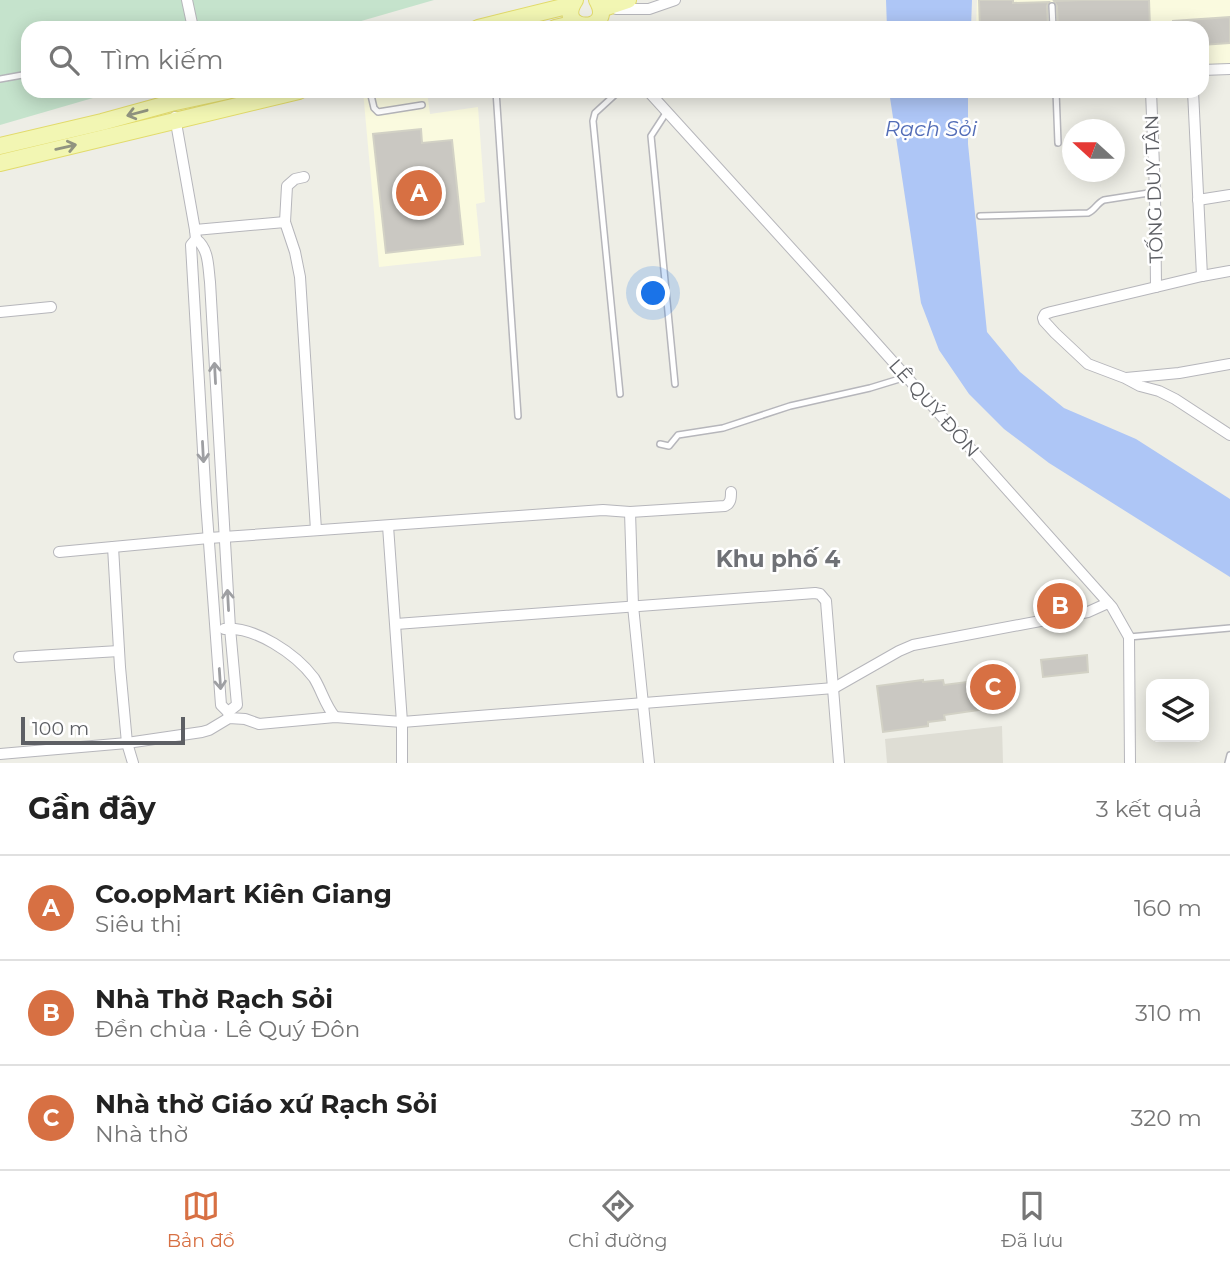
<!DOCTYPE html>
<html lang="vi">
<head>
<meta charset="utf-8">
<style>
  :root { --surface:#fff; --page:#f6f6f6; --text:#222; --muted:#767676; --line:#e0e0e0; --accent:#d77043 }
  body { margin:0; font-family:Montserrat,sans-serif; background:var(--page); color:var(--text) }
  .controls { position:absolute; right:21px; bottom:21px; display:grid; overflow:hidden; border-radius:14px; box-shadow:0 4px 18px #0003 }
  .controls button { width:63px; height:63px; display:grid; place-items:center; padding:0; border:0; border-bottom:2px solid var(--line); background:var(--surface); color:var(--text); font:35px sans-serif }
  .compass { position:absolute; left:1062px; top:119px; width:63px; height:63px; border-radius:50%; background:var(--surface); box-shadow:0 4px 18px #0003; rotate:291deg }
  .scale { position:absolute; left:21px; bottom:18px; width:164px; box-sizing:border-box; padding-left:7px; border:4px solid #5d5f64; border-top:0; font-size:19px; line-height:24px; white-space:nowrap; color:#5d5f64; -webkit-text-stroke:5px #fff; paint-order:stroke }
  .you { position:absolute; left:654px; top:294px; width:24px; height:24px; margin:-18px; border:5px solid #fff; border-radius:50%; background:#1a73e8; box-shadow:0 0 0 10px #1a73e833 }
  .badge { display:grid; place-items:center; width:46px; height:46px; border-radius:50%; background:var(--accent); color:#fff; font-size:23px; font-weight:700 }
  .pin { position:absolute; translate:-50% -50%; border:4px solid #fff; box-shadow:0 2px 7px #0006 }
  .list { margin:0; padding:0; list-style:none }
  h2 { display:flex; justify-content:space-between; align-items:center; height:91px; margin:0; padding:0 28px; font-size:30px }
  h2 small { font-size:23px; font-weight:400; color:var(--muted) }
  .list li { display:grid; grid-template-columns:46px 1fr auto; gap:21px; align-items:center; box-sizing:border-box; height:105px; padding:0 28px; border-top:2px solid var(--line) }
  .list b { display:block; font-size:26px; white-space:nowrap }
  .list p { margin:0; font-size:23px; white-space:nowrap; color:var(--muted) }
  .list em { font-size:23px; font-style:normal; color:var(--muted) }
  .icon { flex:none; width:38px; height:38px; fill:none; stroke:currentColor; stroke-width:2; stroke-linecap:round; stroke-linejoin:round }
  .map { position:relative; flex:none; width:1230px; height:763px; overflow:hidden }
  .search { position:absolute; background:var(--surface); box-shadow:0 4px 18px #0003; left:21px; right:21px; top:21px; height:77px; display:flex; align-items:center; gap:18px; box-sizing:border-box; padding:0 24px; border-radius:21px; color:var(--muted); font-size:26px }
  .sheet { height:406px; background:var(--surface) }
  nav { display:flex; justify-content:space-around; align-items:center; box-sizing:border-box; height:98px; border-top:2px solid var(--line); background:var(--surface); font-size:19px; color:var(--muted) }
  nav a { display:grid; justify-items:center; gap:4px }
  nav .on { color:var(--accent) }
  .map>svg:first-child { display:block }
</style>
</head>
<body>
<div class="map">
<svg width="1230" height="763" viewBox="0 0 1230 763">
  <rect width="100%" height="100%" fill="#eeeee6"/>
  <!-- commercial -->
  <g fill="#fafadf">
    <path d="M977,0H1230V67L1202,68V28H976Z"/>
    <path d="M363,91H427L430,114L478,107L485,202L476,204L481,256L379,267Z"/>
  </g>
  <!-- education -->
  <path fill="#deddd4" d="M1002,726L1003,763H887L885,739Z"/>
  <!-- green -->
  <path fill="#c5e3cc" d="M0,0H434L337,28H28V91H117L0,125Z"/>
  <!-- water -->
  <g fill="#aec6f6">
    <path d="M886,0H972L971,28H887Z"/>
    <path d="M889,91H968V144L987,332L1020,372L1064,408L1136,439L1230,499V577L1049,463L1004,429L969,394L939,350L921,303Z"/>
  </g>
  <!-- building -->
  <g fill="#cac8c2" stroke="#d2d1c5" stroke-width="2">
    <path d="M979,0H1013V3L1049,2L1047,6L1048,28H980Z"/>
    <path d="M1083,0H1149L1150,28H1058L1057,6L1054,1Z"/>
    <path d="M1230,17V43L1202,45V28H1173V21Z"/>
    <path d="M421,129L422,143L452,140L463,244L386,253L373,134Z"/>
    <path d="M1087,655L1088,672L1043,677L1041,660Z"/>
    <path d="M923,680V682L943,680L944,685L982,680L986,709L944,715L945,720L928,722V726L883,732L877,686Z"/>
  </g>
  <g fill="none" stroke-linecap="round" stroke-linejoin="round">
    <defs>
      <g id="lane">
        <path d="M1052,6L1053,28"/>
        <path d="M0,79L28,74"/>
        <path d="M64,91L74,94L89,91"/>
        <path d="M370,91L374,108L378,112L422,105"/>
        <path d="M496,91L518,416"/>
        <path d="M619,91L595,113L593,121L620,394"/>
        <path d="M1056,91L1058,143"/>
        <path d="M666,113L651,136L675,384"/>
        <path d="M980,216L1088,213C1095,210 1097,203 1104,200L1155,192"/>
        <path d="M660,444L669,446L678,435L723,428L790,406L870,388L906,377"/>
        <path d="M1129,637L1230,628"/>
        <path d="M1228,763L1230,755"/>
      </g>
      <g id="street">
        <path d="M187,0L193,28"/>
        <path d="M616,9H649L675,0"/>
        <path d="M1202,70L1230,69"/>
        <path d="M648,91L828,289L1112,607L1129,637L1130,763"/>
        <path d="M1151,91L1155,192L1156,287"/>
        <path d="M1193,91L1202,276"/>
        <path d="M175,117L195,230L196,239L191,245L206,502L221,705L228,712L229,718"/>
        <path d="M1198,200L1230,195"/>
        <path d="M285,222L287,186L295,179L304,177"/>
        <path d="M195,230L285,222L295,252L300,277L316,530"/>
        <path d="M196,239C209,249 208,266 210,282L230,628L237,705L228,712"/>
        <path d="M1230,271L1202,276L1051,312L1045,314L1043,318L1044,321L1055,333L1088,364L1125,378L1140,386L1159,391L1175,399L1230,435"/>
        <path d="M0,312L51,307"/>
        <path d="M1126,378L1179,373L1230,364"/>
        <path d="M630,512L633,606L649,763"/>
        <path d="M388,526L402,722V763"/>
        <path d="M113,547L120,667L127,743L133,763"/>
        <path d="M59,552L209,538L603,510L630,512L725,506C731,503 731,498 731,492"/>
        <path d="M396,624L815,593L820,594L826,601L839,763"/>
        <path d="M224,629C255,626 296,654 314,678C322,691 325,705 335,717"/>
        <path d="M19,657L119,651"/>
        <path d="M0,754L127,743L202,732L209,730L229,718L245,719L259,724L335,717L402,722L834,688L899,651L913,645L1088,612L1108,603"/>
      </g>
      <g id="primary">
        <path d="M575,0C553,33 617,35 597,0"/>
        <path d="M601,9L628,0"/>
        <path d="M478,28L571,5"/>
        <path d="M555,28L576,23"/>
        <path d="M0,146L102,122L171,103L227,91"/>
        <path d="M0,163L299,91"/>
      </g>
    </defs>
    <!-- lane casing -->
    <use href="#lane" stroke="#b6b6bb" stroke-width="8"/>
    <!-- street casing -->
    <use href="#street" stroke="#b6b6bb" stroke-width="12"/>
    <!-- primary casing -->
    <use href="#primary" stroke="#e2db6b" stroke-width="18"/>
    <!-- lane -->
    <use href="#lane" stroke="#fff" stroke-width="5"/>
    <!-- street -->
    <use href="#street" stroke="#fff" stroke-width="10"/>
    <!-- primary -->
    <use href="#primary" stroke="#f2f6b3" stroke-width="16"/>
  </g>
  <!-- one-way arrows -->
  <defs><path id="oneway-shaft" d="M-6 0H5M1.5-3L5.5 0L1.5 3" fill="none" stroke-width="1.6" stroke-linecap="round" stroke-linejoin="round" transform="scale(1.75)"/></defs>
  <g stroke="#919480">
    <use href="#oneway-shaft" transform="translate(137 113) rotate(165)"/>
    <use href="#oneway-shaft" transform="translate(66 147) rotate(-13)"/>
  </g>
  <g stroke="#9e9fa2">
    <use href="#oneway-shaft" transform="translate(215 373) rotate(-93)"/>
    <use href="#oneway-shaft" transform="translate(203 452) rotate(87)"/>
    <use href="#oneway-shaft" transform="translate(228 600) rotate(-93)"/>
    <use href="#oneway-shaft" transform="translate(220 679) rotate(86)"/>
  </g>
  <g text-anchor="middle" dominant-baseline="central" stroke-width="5" stroke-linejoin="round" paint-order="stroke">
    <!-- street labels -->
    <g font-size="19" fill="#5d5f64" stroke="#fff">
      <text transform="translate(1154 189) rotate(-92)">TỐNG DUY TÂN</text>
      <text transform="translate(934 408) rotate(48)">LÊ QUÝ ĐÔN</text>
    </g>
    <!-- water labels -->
    <g font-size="21" font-style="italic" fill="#536db7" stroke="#fff">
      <text x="931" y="128">Rạch Sỏi</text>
    </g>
    <!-- quarter labels -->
    <g font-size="23" font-weight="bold" fill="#6f7176" stroke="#fff">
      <text x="778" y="559">Khu phố 4</text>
    </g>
  </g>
</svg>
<div class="controls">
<button><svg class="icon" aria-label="layers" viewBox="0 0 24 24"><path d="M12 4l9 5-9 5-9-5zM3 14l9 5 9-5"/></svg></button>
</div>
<svg class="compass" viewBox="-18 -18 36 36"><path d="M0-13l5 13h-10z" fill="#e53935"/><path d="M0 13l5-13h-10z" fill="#767676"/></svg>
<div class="scale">100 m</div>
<div class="you"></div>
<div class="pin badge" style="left:419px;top:193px">A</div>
<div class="pin badge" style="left:1060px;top:606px">B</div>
<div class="pin badge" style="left:993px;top:687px">C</div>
<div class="search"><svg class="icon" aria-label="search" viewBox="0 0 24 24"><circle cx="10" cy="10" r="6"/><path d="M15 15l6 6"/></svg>Tìm kiếm</div>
</div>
<section class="sheet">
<h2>Gần đây<small>3 kết quả</small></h2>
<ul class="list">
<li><span class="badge">A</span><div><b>Co.opMart Kiên Giang</b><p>Siêu thị</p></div><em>160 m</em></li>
<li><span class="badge">B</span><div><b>Nhà Thờ Rạch Sỏi</b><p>Đền chùa · Lê Quý Đôn</p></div><em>310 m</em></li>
<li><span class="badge">C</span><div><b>Nhà thờ Giáo xứ Rạch Sỏi</b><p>Nhà thờ</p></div><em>320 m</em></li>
</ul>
</section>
<nav>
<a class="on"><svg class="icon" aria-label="map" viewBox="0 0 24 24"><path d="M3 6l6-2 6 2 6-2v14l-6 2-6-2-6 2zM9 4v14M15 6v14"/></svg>Bản đồ</a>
<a><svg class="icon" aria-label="directions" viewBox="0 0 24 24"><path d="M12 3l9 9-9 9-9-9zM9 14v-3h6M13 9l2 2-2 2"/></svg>Chỉ đường</a>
<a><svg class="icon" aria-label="saved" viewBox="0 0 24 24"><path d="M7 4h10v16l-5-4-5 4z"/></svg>Đã lưu</a>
</nav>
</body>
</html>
